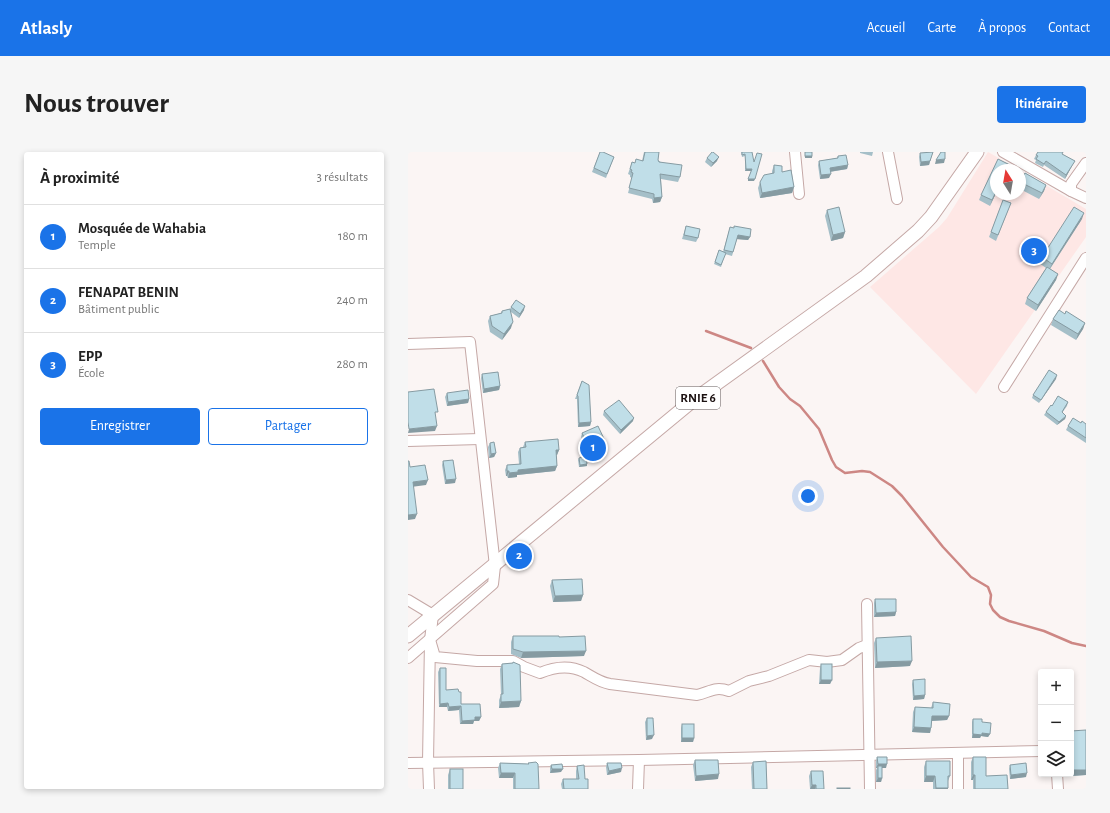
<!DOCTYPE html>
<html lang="fr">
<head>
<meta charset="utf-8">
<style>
  :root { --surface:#fff; --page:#f6f6f6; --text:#222; --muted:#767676; --line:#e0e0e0; --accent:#1a73e8 }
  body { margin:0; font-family:"Alegreya Sans",sans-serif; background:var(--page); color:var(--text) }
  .controls { position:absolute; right:12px; bottom:12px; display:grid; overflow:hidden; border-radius:4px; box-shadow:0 2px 6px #0003 }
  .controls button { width:36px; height:36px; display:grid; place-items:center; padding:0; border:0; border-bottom:1px solid var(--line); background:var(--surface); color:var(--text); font:20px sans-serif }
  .compass { position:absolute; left:582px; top:12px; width:36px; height:36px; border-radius:50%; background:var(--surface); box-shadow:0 2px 6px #0003; rotate:349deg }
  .you { position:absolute; left:400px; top:344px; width:14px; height:14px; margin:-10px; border:3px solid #fff; border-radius:50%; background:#1a73e8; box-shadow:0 0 0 6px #1a73e833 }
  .badge { display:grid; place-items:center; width:26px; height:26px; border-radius:50%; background:var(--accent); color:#fff; font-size:13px; font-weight:700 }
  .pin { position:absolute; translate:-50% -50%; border:2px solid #fff; box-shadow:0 1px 4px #0006 }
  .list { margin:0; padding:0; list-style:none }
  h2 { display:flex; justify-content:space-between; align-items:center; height:52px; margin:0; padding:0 16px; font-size:17px }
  h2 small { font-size:13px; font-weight:400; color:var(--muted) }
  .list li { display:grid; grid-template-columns:26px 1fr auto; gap:12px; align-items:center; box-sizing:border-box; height:64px; padding:0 16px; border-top:1px solid var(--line) }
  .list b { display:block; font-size:15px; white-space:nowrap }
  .list p { margin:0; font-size:13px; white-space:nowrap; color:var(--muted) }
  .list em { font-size:13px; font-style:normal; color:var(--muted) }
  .actions { display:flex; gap:8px; padding:12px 16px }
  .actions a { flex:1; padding:9px 0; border:1px solid var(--accent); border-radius:4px; text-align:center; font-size:14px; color:var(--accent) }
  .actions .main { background:var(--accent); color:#fff }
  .icon { flex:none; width:22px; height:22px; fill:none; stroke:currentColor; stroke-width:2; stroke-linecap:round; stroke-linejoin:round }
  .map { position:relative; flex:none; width:678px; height:637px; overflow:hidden; border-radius:4px }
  header { display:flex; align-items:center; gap:24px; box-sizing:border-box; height:56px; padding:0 20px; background:var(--accent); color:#fff }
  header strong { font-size:19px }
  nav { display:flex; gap:22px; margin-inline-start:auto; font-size:14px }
  .intro { display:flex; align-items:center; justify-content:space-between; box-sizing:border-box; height:96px; padding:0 24px }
  h1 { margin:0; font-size:28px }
  .button { padding:10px 18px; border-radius:4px; background:var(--accent); color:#fff; font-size:14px; font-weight:700 }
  main { display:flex; gap:24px; padding:0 24px }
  aside { flex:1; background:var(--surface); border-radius:4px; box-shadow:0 2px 6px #0003 }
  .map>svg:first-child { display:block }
</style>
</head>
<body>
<header>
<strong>Atlasly</strong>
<nav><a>Accueil</a><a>Carte</a><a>À propos</a><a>Contact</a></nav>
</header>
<div class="intro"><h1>Nous trouver</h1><a class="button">Itinéraire</a></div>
<main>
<aside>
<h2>À proximité<small>3 résultats</small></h2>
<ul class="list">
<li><span class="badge">1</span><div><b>Mosquée de Wahabia</b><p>Temple</p></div><em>180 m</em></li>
<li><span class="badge">2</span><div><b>FENAPAT BENIN</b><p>Bâtiment public</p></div><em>240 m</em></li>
<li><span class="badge">3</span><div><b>EPP</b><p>École</p></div><em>280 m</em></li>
</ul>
<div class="actions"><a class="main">Enregistrer</a><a>Partager</a></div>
</aside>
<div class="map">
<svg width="678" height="637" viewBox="0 0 678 637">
  <rect width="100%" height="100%" fill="#fbf5f4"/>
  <!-- built -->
  <path fill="#fee7e5" d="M580,0L612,18H588V42H612V18L678,57V85L568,242L462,135L531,75L539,66Z"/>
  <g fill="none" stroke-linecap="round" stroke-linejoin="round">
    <!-- stream -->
    <g stroke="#cd8784" stroke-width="2.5">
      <path d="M298,179L343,196"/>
      <path d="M355,209L371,235L382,247L392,254L411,277L424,308L428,315L437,321L454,319L462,320L484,334L494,344L535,395L563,425L580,435L583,443L582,452L585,458L592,465L601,469L636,479L664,491L678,494"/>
    </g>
    <defs>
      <g id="minor">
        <path d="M387,0L391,42"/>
        <path d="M480,0L489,47"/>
        <path d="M595,0L663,39L678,46"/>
        <path d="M663,39V32L678,11"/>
        <path d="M0,192L62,190L87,414L85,432L0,506"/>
        <path d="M596,235L678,106"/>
        <path d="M0,289L72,287"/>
        <path d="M0,448L25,463L22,488L20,610L21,637"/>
        <path d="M459,452L462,637"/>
        <path d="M22,488L27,505L69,509H105L116,515L132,521C146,515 162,513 176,520C185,525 191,530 202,532L289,543C302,540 307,534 321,539L341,529L361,524L401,508L419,510L434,508L451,496L459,493"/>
        <path d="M550,601V637"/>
        <path d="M0,611L231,608L633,599"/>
        <path d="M649,622L650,637"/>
        <path d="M230,637L231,608"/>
      </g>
      <path id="major" d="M0,484L283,250L458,124L510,79L523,65L569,0"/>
    </defs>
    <!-- minor casing -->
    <use href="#minor" stroke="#c5a8a6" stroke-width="12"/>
    <!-- major casing -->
    <use href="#major" stroke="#c5a8a6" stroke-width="15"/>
    <!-- minor -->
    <use href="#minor" stroke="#fff" stroke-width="10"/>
    <!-- major -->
    <use href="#major" stroke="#fff" stroke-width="13"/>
  </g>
  <!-- wall -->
  <g fill="#a5bfc8">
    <path d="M192,0L206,5L198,26L184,20Z"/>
    <path d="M236,0H251L250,8L272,25L270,30L253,27L254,45L252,50L245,51L244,47L220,41L224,26L222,25V23L220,22L224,10L227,11L234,9Z"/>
    <path d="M333,0H344L346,29H340L343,19H337V4L334,5Z"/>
    <path d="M452,0H465L464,4L452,1Z"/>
    <path d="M525,0L521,13L512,14L511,5L512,1Z"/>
    <path d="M654,2L667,9L665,12L657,27L636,13L635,15L627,11L628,8L626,7L628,3Z"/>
    <path d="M430,4L440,13L439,17L422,20L421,26L412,27L410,13L411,9L429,6Z"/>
    <path d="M299,6L309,9L303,15L297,10Z"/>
    <path d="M590,7L602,13L600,18H588V41L582,54L571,48L573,43Z"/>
    <path d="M366,13L374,20L386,35L384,41L352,46L350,36L352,30L364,21V19Z"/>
    <path d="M617,21L638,33L636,39L631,47L612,37V30Z"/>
    <path d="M595,48L603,51L588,89L581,85Z"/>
    <path d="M419,58L437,80L435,86L423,89L417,64Z"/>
    <path d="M674,67L642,117L650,122L648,128L628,159L617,152L619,146L638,116L631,111L634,105Z"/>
    <path d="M278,74L290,86L288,90L274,87Z"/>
    <path d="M322,75L342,85L340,88L329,87L324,104L317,102L313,115L306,112L311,98L315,100Z"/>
    <path d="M103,155L116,158L111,166L103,160V176L94,188L82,180L80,169L82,164L93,161L94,159L102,157Z"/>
    <path d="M657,162L677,171L675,177L668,188L643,173L645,167Z"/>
    <path d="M74,222L92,234L91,238L75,241L73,226Z"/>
    <path d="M648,227L631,251L624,246L625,243Z"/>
    <path d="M174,229L183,270L182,274L170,275L169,247H167Z"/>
    <path d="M39,241L61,247L60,251L39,254L37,245Z"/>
    <path d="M660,250L659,254L654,261L658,264L657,267L649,273L636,263L638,260L644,254Z"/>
    <path d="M196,259L225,269L212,282L195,263Z"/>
    <path d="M673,271L678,272V291L658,278L660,274Z"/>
    <path d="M174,281L196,293L180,300L173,285Z"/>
    <path d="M117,290L151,298L149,303H148L149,314L147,319L109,323V325L100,326L99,324H98L97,318L99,313L111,312L110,300L112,296L115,295Z"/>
    <path d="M82,291L88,301L86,305L81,306L80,295Z"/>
    <path d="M171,306L179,312V314L171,315L170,308Z"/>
    <path d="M35,309L47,331L37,332L34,313Z"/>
    <path d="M144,428L175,443L173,449L145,450L142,434Z"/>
    <path d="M467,447L488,460L487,464L466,465V451Z"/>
    <path d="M105,484L151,485L176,504L113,506L103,502V490Z"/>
    <path d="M468,486L502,514L467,516L466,491Z"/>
    <path d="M105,510L113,549L111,555L91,556V548L93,543L92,517L94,512L105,511Z"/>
    <path d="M413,512L424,528L422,532H411L412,516Z"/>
    <path d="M32,516L38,538L53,552L73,565L71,569H66L65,572H52L51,558L40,559L39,555H31L30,520Z"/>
    <path d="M505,528L517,543L516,547L505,548L504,532Z"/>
    <path d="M525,550L541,564L539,568L524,569L523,576L522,581L504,580L505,560L507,555L523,556Z"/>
    <path d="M239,566L244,587L238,588L237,570Z"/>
    <path d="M565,567L574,570L582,582L580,585L573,584L572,586H564V570Z"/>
    <path d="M274,572L286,586L285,590H273V576Z"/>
    <path d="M663,579L678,623L663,624Z"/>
    <path d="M469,605L478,616H474V626L473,630H468V618L469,616H468V609Z"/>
    <path d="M565,605L578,624L600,637H565V628H563V610Z"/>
    <path d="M287,608L310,627L287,629L285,613Z"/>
    <path d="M358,609L359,637H344L343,615L345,610Z"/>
    <path d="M518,609L542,624L540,629V637H525V630H516V615Z"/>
    <path d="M92,611L120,612V611L131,637H105V626H91L90,616Z"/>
    <path d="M199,611L213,620L199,623L198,615Z"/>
    <path d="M143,613L153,620L142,621V616Z"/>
    <path d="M602,613L618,625L602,627L601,617Z"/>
    <path d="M169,614L177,627L180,637H154L153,632L155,627H168V619Z"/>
    <path d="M42,617L55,637H40V623Z"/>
    <path d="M403,619L416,637H402L401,624Z"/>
  </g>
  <!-- shaded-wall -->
  <g fill="#869ba2">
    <rect x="397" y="4" width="7" height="2"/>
    <path d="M311,5L309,9L303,15L305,11Z"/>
    <path d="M537,7L536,11L527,12L528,8Z"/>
    <path d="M522,9L521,13L512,14L513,10Z"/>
    <path d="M667,9L665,12L657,27L658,23Z"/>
    <path d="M440,13L439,17L420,20L422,16Z"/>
    <path d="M338,17H344L343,19H337Z"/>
    <path d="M423,22L421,26L412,27L413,23Z"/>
    <path d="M340,27H347L346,29H340Z"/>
    <path d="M638,33L636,39L631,47Z"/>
    <path d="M386,35L384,41L352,46L354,41Z"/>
    <path d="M588,40V41L582,54L584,48Z"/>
    <path d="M254,45L252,50L245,51L246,46Z"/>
    <path d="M676,61L674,67L641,118L644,112Z"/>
    <path d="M437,80L435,86L423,89L425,83Z"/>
    <path d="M330,83L342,85L340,88L328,87Z"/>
    <path d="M650,122L648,128L628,159L630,153Z"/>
    <path d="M117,154L116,158L111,166L112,162Z"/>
    <path d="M105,170L103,176L94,188L96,182Z"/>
    <path d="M677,171L675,177L668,188L670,182Z"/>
    <path d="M649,223L648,227L631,251L633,248Z"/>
    <path d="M92,234L91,238L75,241L76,237Z"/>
    <path d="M61,247L60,251L39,254L40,250Z"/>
    <path d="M658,264L657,267L649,273L651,270Z"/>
    <path d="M226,266L225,269L212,282L213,278Z"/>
    <path d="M183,270L182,274L170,275L171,271Z"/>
    <path d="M29,274L27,279L0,281L1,277Z"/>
    <path d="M197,289L196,293L180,300L181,296Z"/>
    <path d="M148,298H151L149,303H146Z"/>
    <path d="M88,301L86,305L81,306L83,302Z"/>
    <path d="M179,312V314L171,315L172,313Z"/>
    <path d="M149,314L147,319L109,323V325L100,326L101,321L110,318Z"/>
    <path d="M99,319H101L99,324H98Z"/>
    <path d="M48,327L47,331L37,332L38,328Z"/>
    <path d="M20,328L18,333L3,335L5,330Z"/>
    <path d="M9,362L7,367L0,368V363Z"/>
    <path d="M175,443L173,449L145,450L147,444Z"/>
    <path d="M488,460L487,464L466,465L468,461Z"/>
    <path d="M178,499L176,504L113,506L115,500Z"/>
    <path d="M504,509L502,514L467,516L469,510Z"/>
    <path d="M413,528H424L422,532H411Z"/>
    <path d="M517,543L516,547L505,548L506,544Z"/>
    <path d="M113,549L111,555L91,556L93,550Z"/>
    <path d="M40,551L39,555H31L32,552Z"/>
    <path d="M53,554L51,558L40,559L41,555Z"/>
    <path d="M524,564H541L539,568L522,569Z"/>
    <path d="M67,565H73L71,569H66L65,572H52L54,569Z"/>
    <path d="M506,575L523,576L522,581L504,580Z"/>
    <path d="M574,581L582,582L580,585L573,584L572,586H564L565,582Z"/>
    <path d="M246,583L244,587L238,588L239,584Z"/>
    <path d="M274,586H286L285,590H273Z"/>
    <path d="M470,612H479L478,616H470V614L469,616H468Z"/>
    <path d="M214,616L213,620L199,623L201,619Z"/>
    <path d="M144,617H155L153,620L142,621Z"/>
    <path d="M665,618H678V623L663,624Z"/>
    <path d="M93,621H107L105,626H91Z"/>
    <path d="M619,621L618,625L602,627L603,623Z"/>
    <path d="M311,622L310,627L287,629L288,624Z"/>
    <path d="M565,623H567L565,628H563Z"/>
    <path d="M518,624H527L525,630H516Z"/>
    <path d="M470,626H474L473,630H468Z"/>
    <path d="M404,633H408L407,637H402Z"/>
    <path d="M528,636H540V637H527Z"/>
  </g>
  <!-- building -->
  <g fill="#c0dee8" stroke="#869ba2">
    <path d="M192,0H195L206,5L199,22L186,16Z"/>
    <path d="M237,0H251L250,8L251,10L274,13L272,25L252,22L254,45L246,46V42L221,36L225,21L223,20L224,18L222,17L224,10L227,11L228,7L235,9Z"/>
    <path d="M304,0H305L311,5L305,11L299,6Z"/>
    <path d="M334,0H344L346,10L349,1L354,2L347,27H340L344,17H338L337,2L334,3Z"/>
    <rect x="397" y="0" width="7" height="4"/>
    <path d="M525,0L522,9L513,10L512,1Z"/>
    <path d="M533,0H537V7L528,8Z"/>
    <path d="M630,0H655L654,2L667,9L658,23L638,9L636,12L628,7L630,4L628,3Z"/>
    <path d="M438,3L440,13L422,16L423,22L413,23L411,9L430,6V4Z"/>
    <path d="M590,7L602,13L599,18H588V40L584,48L573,43Z"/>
    <path d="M366,13L374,14V20L383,18L386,35L354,41L352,30L356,23L366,21Z"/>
    <path d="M617,21L638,33L634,41L612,30Z"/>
    <path d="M595,48L603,51L590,83L583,80Z"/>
    <path d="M431,55L437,80L425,83L419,58Z"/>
    <path d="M666,55L676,61L644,112L634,105Z"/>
    <path d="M278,74L292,77L290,86L276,83Z"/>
    <path d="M326,74L343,77L342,85L330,83L325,100L316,98L322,75L326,76Z"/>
    <path d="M311,98L318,101L313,113L307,110Z"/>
    <path d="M639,115L650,122L630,153L619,146Z"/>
    <path d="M108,148L117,154L112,162L103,155Z"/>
    <path d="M102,157L105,170L96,182L84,174L82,164L94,161V159Z"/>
    <path d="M651,158L657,162L658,159L677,171L670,182L645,167Z"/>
    <path d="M641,218L649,223L633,248L625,243Z"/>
    <path d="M90,220L92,234L76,237L74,222Z"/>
    <path d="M174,229L181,233L183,270L171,271L170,244L169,243Z"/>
    <path d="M26,237L30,260H27L29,274L1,277L0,270V240Z"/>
    <path d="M60,238L61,247L40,250L39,241Z"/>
    <path d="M650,244L660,250L654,260L658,264L651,270L638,260L643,253L644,254Z"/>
    <path d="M211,248L226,266L213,278L196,259Z"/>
    <path d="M665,266L673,271L674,269L678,272V286L660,274Z"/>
    <path d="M190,274L197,289L181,296L174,281Z"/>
    <path d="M150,287L151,298H148L149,314L110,318V320L101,321V319H99V313L113,312L112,296L118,295L117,290Z"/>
    <path d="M86,290L88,301L83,302L82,291Z"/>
    <path d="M178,304L179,312L172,313L171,306Z"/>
    <path d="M45,308L48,327L38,328L35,309Z"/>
    <path d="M0,309H1L2,315L17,313L20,328L5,330L9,362L0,363Z"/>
    <path d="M174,427L175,443L147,444L144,428Z"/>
    <path d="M467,447H488V460L468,461Z"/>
    <path d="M105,484H151V485L177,484L178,499L115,500L105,497Z"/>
    <path d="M503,484L504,509L469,510L468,486Z"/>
    <path d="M105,510L112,513L113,549L93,550V542H95L94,512L105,511Z"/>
    <rect x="413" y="512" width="11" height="16"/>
    <path d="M32,516H38V538L50,537L51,540H53V552H72L73,565H67V568L54,569L53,554L41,555L40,551L32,552Z"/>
    <path d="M517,527V543L506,544L505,528Z"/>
    <path d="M525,550L542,552L541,564H524L523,576L506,575L507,555L525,556Z"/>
    <path d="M239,566H245L246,583L239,584Z"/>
    <path d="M565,567H574V570L583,571L582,582L574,581V583L565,582Z"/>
    <rect x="274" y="572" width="12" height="14"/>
    <path d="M678,578V618H665V600H663V579Z"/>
    <path d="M469,605H479V612H470Z"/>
    <path d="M565,605H578V624L599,623L600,637H567V623H565Z"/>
    <path d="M287,608H310L311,622L288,624Z"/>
    <path d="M358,609L359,637H346L345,610Z"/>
    <path d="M518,609H542V624H540V636H528L527,624H518Z"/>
    <path d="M128,610L130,612L131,637H107V621H93L92,611L121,612L120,611Z"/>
    <path d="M199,611H213L214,616L201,619Z"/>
    <path d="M618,611L619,621L603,623L602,613Z"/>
    <path d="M154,612L155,617H144L143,613Z"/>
    <path d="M176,613L177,627H180V637H156L155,627H171L169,614Z"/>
    <rect x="470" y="614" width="4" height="12"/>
    <rect x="42" y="617" width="13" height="20"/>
    <path d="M403,619H415L416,637H408V633H404Z"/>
    <rect x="429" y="636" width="13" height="1"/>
  </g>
  <g text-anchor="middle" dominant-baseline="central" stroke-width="3.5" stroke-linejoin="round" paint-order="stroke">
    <!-- shield labels -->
    <rect fill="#fff" stroke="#605959" stroke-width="1" x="268" y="235" width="44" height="22" rx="3"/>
    <g font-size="13" font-weight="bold" fill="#1c1212">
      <text x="290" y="246">RNIE 6</text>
    </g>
  </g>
</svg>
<div class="controls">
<button>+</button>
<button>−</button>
<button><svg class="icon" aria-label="layers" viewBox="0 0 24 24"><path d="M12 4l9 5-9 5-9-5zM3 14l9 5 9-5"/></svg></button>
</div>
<svg class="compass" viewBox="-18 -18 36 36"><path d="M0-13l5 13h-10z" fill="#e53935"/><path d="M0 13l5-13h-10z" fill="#767676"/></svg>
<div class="you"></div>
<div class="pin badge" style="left:185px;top:296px">1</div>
<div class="pin badge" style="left:111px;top:404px">2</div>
<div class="pin badge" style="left:626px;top:99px">3</div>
</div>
</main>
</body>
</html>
